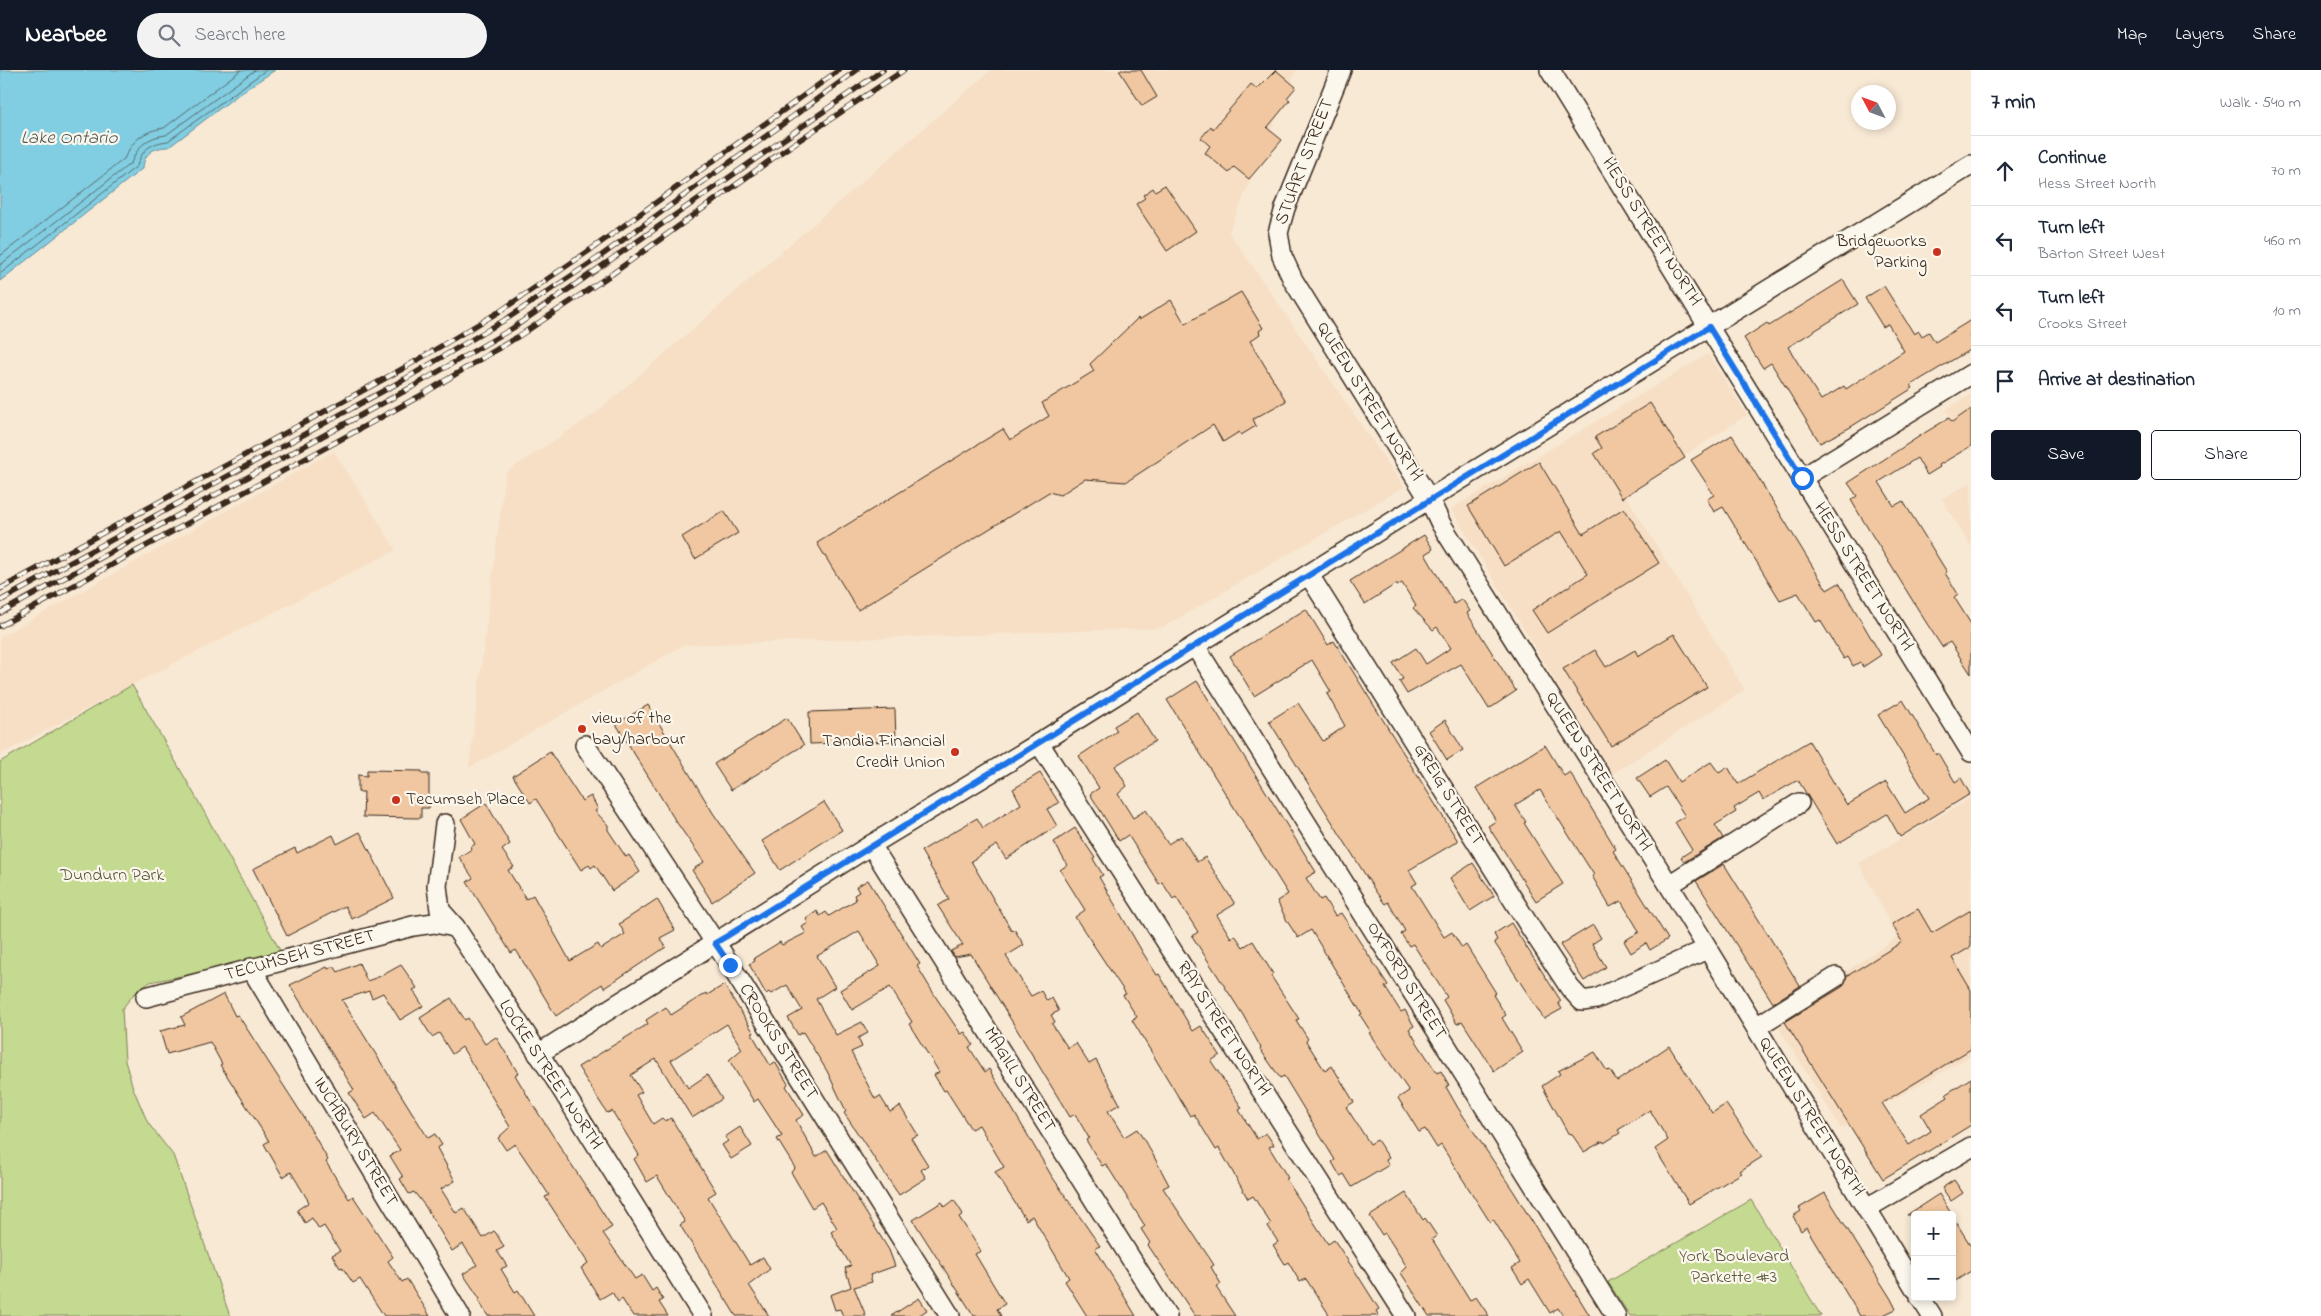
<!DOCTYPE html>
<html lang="en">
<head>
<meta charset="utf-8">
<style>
  :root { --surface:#fff; --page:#f2f2f3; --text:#1f2937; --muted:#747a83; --line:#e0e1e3; --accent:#111827 }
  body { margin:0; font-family:"Indie Flower",sans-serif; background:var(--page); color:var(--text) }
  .controls { position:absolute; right:15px; bottom:15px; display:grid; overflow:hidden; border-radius:5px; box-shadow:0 2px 8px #0003 }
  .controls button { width:45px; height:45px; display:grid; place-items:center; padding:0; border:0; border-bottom:1px solid var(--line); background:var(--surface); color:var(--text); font:25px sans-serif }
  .compass { position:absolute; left:1851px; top:15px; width:45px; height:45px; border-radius:50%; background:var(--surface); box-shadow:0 2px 8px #0003; rotate:311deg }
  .stop { position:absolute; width:15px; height:15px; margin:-11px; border:4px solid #1a73e8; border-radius:50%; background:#fff }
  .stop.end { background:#1a73e8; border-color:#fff; box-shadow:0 1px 5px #0008 }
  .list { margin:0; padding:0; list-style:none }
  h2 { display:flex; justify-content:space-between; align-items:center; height:65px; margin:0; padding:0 20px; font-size:21px }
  h2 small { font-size:16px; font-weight:400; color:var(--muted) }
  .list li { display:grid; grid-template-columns:32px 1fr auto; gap:15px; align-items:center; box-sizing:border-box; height:70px; padding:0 20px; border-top:1px solid var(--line) }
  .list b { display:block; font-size:19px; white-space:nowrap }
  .list p { margin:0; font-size:16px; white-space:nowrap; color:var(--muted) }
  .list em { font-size:16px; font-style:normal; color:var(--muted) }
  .actions { display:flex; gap:10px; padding:15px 20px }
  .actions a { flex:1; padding:11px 0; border:1px solid var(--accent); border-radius:5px; text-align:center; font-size:18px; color:var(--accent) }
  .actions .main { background:var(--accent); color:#fff }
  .icon { flex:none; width:28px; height:28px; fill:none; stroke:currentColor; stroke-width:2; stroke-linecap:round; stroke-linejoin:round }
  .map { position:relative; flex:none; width:1971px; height:1246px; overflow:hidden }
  header { display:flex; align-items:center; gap:30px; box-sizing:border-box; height:70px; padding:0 25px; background:var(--accent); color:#fff }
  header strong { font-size:24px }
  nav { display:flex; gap:28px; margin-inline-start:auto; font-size:18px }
  .search { width:350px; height:45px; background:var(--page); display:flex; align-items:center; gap:12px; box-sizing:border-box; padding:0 18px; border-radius:28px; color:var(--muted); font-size:19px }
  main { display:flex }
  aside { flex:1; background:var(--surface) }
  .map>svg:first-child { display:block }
</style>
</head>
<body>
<header>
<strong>Nearbee</strong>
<div class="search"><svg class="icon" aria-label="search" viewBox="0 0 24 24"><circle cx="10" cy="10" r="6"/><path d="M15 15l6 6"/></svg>Search here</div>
<nav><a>Map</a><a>Layers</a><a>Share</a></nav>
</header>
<main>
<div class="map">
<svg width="1971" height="1246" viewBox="0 0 1971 1246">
  <rect width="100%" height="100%" fill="#f8e9d5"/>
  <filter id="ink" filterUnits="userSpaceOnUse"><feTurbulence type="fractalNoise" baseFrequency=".02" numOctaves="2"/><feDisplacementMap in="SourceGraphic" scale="10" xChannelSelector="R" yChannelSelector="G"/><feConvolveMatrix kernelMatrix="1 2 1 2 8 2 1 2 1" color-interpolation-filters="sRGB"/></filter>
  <g filter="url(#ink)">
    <!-- built -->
    <g fill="#f6dfc5">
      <path d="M991,0H1296L1229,162L1404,417L1162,558L684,575L469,698L505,403L597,342Z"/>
      <path d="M1708,284L1747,345L1625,424L1745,620L1612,704L1451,439Z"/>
      <path d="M1971,324V379L1946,340Z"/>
      <path d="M334,381L396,480L132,615L0,685V567Z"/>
      <path d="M1971,412V477L1942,429Z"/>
      <path d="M1971,728V986L1841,1059L1774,950L1897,867L1859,793Z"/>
    </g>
    <!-- green -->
    <g fill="#c3da90" stroke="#7f8257">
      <path d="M132,615L197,729L281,882L218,899L150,912L133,925L122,939L125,991L133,1018L148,1053L173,1085L230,1246H0V692Z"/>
      <path d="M1751,1130L1821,1246H1630L1608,1212Z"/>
    </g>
    <!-- water -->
    <path fill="#81cde1" stroke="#658c93" d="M0,0H275L239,24L169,77C155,77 144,82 143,98L0,211Z"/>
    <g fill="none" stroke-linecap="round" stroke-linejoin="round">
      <!-- shore -->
      <g stroke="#576b6c" stroke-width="1">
        <path d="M0,186L124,89C133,70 143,61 164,58L241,0"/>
        <path d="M0,195L131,93C138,76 147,67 166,65L255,0"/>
        <path d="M0,204L137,96C142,79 151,73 168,71L266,0"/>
      </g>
    </g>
    <!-- building -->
    <g fill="#f0c7a0" stroke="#3b2a1e">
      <path d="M1119,0H1141L1157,27L1142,36Z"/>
      <path d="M1276,0L1296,17L1287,28L1290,30L1267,58L1282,70L1249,109L1234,97L1229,103L1205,83L1210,76L1201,68L1211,56L1213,59L1251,14L1257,19Z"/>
      <path d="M1165,115L1196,161L1167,181L1136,134L1145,128L1143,125L1153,118L1155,121Z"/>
      <path d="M1843,210L1858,234L1788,277L1821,330L1844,316L1846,319L1904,281L1888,254L1883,257L1865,228L1884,216L1914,264L1919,261L1922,266L1929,262L1935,272L1971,250V279L1911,315L1913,318L1849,358L1820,373L1771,293L1763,298L1744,268L1767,253L1769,256Z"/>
      <path d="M1241,222L1263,258L1259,261L1260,264L1250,271L1286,331L1253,349L1256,356L1241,365L1239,362L1223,372L1213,355L1126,412L1085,409L1060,425L1049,422L858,540L817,473L1003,359L1010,370L1049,346L1042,333L1094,301L1090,294L1138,248L1139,250L1171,230L1185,254Z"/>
      <path d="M1650,333L1685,388L1622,428L1594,383L1602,378L1595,367Z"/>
      <path d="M1971,339V376L1939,395L1940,397L1927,405L1917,388L1879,412L1894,436L1903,431L1947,502L1945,503L1958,524L1954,527L1971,554V604L1950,572L1942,577L1924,549L1861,447L1851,430L1857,426L1848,413L1926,362L1949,348L1952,352Z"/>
      <path d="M1732,365L1827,520L1839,513L1881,585L1863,597L1860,592L1853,596L1848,587L1844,589L1820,550L1816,552L1798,523L1780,530L1723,437L1714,442L1707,429L1714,425L1691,390Z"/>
      <path d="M1539,392L1583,464L1624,438L1659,493L1547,563L1532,540L1588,504L1561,461L1504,496L1468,436Z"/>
      <path d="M724,441L738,463L695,489L682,467Z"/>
      <path d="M1424,465L1433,479L1425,484L1454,534L1462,529L1470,541L1467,543L1516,621L1489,639L1461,594L1407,624L1399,611L1403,609L1393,593L1416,578L1426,594L1451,578L1437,557L1433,560L1413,538L1416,536L1402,513L1397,516L1396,514L1365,534L1350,511Z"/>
      <path d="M1306,539L1328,575L1334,571L1458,771L1409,800L1417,813L1412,816L1444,867L1452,862L1462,878L1466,875L1496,923L1493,925L1506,945L1502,948L1523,982L1494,1001L1462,951L1457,954L1449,940L1443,930L1447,927L1413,874L1409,876L1401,864L1405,861L1388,832L1385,834L1376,822L1269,651L1298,633L1323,671L1345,656L1327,624L1331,622L1312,590L1254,626L1230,586Z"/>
      <path d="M1674,564L1707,617L1611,676L1563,599L1595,580L1606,597L1635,580L1638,586Z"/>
      <path d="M1197,611L1316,802L1306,808L1320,830L1324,828L1335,846L1341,843L1388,915L1385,917L1401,942L1405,940L1414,956L1409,959L1418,974L1437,1003L1441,1001L1449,1015L1446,1017L1458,1038L1514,1122L1590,1246H1563L1558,1238L1550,1243L1529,1209L1522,1214L1512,1198L1520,1193L1493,1149L1490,1152L1441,1075L1437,1078L1425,1059L1419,1062L1398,1028L1409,1021L1369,963L1371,962L1360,945L1362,944L1311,860L1298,868L1287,851L1277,831L1288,824L1167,630Z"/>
      <path d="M1903,630L1936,685L1938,683L1955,712L1961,708L1970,724L1900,767L1887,744L1837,774L1798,710L1763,730L1759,723L1734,738L1736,742L1715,755L1723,768L1684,792L1681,787L1692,780L1675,752L1685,746L1666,717L1650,727L1637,708L1665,690L1679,712L1711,692L1719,703L1728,697L1738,714L1809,671L1847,735L1886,712L1905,743L1929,728L1878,645Z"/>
      <path d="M648,635L713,743L755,803L712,832L692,800L704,792L675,750L616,654Z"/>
      <path d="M895,639L896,671L810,674L809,642Z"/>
      <path d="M1137,642L1155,671L1115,696L1127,716L1118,724L1133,748L1146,740L1168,774L1181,766L1197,792L1205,787L1235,834L1217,845L1231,868L1235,865L1243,877L1253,871L1273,904L1271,906L1299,949L1296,950L1308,969L1306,971L1325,1001L1332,996L1354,1032L1346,1037L1370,1074L1377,1070L1389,1088L1386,1090L1389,1095L1352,1117L1344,1104L1340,1106L1332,1092L1335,1090L1284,1006L1280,1008L1260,979L1261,978L1243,945L1192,866L1198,862L1176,827L1173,829L1162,812L1159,814L1128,765L1119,771L1090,724L1099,718L1079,686L1117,661L1114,656Z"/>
      <path d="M787,648L804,675L731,720L714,694Z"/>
      <path d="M1445,650L1463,680L1447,690L1429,661Z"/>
      <path d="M1545,675L1564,706L1570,702L1581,721L1616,779L1613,781L1668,869L1650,880L1646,873L1631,883L1624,871L1639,862L1636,856L1621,831L1610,837L1592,806L1594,805L1540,720L1515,735L1526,752L1524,753L1563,814L1536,831L1488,756L1496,751L1476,718Z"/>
      <path d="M550,682L582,731L591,726L598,739L595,741L608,755V760L626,787L629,785L640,802L612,821L595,795L591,798L589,795L581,800L536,729L530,733L513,706Z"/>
      <path d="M367,700L422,701V704H429V738H421V748L363,747L364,722H358V705L367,706Z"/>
      <path d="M1040,703L1059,733L1047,739L1057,756L1006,789L997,775L971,791L1012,861L1014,859L1024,875L1006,886L1031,926L1041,921L1047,931L1052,928L1059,941L1051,945L1055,952L1052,954L1068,978L1076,973L1089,994L1096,990L1120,1034L1108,1041L1124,1067L1137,1059L1152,1083L1169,1115L1163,1118L1214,1195L1211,1197L1221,1214L1216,1217L1235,1246H1195L1148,1175L1150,1173L1141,1159L1145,1156L1106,1094L1102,1096L1086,1070L1089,1068L1075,1044L1070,1047L971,884L955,887L951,881L963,875L938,836L949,829L921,781L977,748L983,758L1021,734L1013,719Z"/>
      <path d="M824,732L842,760L780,800L762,771Z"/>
      <path d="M486,733L510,774L502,780L514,797L508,800L526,829L533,825L570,891L598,874L601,879L625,864L619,854L657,829L675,860L660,868L666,877L604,918L602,914L556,946L516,880L511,883L467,812L473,808L459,787L472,779L471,777L475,774L461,749Z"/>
      <path d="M1075,758L1095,788L1093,789L1103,805L1099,807L1143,883L1157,905L1159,904L1193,961L1201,956L1220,985L1211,991L1242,1038L1239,1040L1257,1069L1266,1063L1274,1075L1269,1077L1288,1108L1286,1109L1328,1174L1334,1170L1355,1201L1379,1239L1376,1241L1379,1246H1330L1306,1209L1300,1212L1288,1192L1285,1194L1273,1175L1278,1172L1268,1156L1271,1154L1253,1126L1248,1129L1219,1078L1216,1080L1194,1044L1190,1046L1132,950L1137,947L1123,925L1126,924L1075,847L1085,840L1060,800L1067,795L1054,772Z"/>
      <path d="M360,762L394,828L352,849L345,836L287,866L253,799L295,778L297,783L333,765L337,774Z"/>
      <path d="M1473,793L1494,826L1470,841L1450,808Z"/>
      <path d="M1724,794L1800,916L1773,933L1696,811Z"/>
      <path d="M868,810L920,894L917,896L937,929L961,964L965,962L973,975L969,977L985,1002L989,999L1051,1105L1100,1176L1095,1178L1136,1246H1087L1065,1211L1069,1208L1032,1146L1026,1150L995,1102L1004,1097L979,1055L971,1059L946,1020L944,1021L934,1005L939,1002L909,954L912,952L890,917L852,940L840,920L880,896L859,861L817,886L835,917L816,929L836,965L862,952L868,963L858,968L862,977L851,982L875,1029L880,1026L890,1042L900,1036L918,1065L911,1068L928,1095L921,1100L926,1108L899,1125L844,1043L846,1041L827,1001L803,962L798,965L788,948L802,940L787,915L771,924L769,922L766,924L749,894L755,891L754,888L780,872L782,875L806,863L802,857L808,853L806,849L817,841L820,846L826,842L829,846L856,830L854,825L859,822L856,817Z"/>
      <path d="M1918,839L1932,863L1971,840V877L1952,888L1971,920V979L1882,1033L1909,1075L1931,1061L1921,1044L1948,1027L1946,1024L1971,1008V1055L1883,1109L1785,952L1842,917L1847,906L1902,872L1892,854Z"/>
      <path d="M1511,853L1561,931L1558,933L1562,939L1544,949L1494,872L1497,870L1494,864Z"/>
      <path d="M1593,855L1601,868L1592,874L1606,897L1584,911L1560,875Z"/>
      <path d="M359,893L367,911L381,906L401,895L417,918L413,920L423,936L400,950L383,923L372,928L369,921L342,930L428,1068L435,1064L442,1075L437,1078L455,1111L441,1119L456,1143L464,1138L483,1168L494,1161L496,1163L504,1177L497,1181L507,1196L501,1199L515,1222L518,1220L534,1246H488L478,1230L480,1229L463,1204L477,1195L463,1174L452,1181L425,1136L414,1122L409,1124L400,1109L403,1107L390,1086L400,1080L375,1043L366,1049L349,1023L354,1020L290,915L327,897L328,899L334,896L338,902Z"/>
      <path d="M724,915L754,963L752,964L770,995L775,992L788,1014L786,1016L804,1045L796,1050L816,1087L827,1080L889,1180L895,1196L870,1205L872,1212L854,1217L866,1246H843L840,1239L835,1240L830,1225L851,1217L845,1198L851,1196L831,1162L837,1158L821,1132L812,1138L791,1102L795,1098L777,1069L782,1066L758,1029L754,1032L729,990L742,979L727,954L671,990L688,1018L707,1005L722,1029L692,1048L656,989L631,1005L642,1022L636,1025L653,1054L662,1048L665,1051L671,1048L716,1122L708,1127L750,1195L763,1187L770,1199L749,1215L769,1246H736L680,1155L685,1152L657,1106L647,1112L634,1089L639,1085L622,1057L612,1041L607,1043L578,997L648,954L646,950L666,937L671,945L706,923L707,925Z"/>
      <path d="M224,924L235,946L238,945L302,1044L328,1090L326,1092L349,1129L353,1126L393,1187L388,1191L402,1212L407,1209L430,1246H384L360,1209L353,1213L342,1197L340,1198L332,1185L340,1181L324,1156L319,1159L312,1148L305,1153L297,1140L309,1132L291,1102L283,1107L264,1074L269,1071L220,995L222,994L210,972L167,984L160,961L185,955L181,947Z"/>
      <path d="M451,928L465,950L468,948L485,974L496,967L518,1003L515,1005L533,1035L612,1157L603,1163L635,1209L642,1205L652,1221L656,1218L663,1230L659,1232L668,1246H633L622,1229L618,1232L612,1222L600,1229L581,1198L588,1193L545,1127L549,1125L536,1105L515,1074L506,1080L498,1068L510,1057L462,977L452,984L439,963L432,967L420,948Z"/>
      <path d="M1669,976L1712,1043L1726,1034L1762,1087L1740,1101L1742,1103L1689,1134L1655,1079L1668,1070L1650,1040L1618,1060L1620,1063L1604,1073L1603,1071L1584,1082L1571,1063L1569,1065L1542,1016L1560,1004L1558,1001L1595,982L1607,1001L1610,1000L1617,1011Z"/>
      <path d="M740,1057L752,1076L731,1089L722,1075L728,1071L725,1067Z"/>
      <path d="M1954,1110L1963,1123L1951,1131L1942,1118Z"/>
      <path d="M1406,1123L1423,1150L1425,1148L1437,1166L1432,1169L1470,1230L1476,1227L1489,1246H1429L1401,1203L1407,1197L1385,1163L1382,1165L1370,1146Z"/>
      <path d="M1825,1123L1891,1229L1896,1239L1881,1246H1860L1806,1157L1801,1161L1793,1146L1801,1141L1799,1138Z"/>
      <path d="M1939,1124L1952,1145H1907Z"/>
      <path d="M954,1130L963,1144L959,1147L981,1181L975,1184L1005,1234L997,1239L1001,1246H974L913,1150L942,1132L945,1137Z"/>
      <path d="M1952,1146L1971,1176V1201L1952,1213Z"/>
      <path d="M919,1228L927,1240L918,1246H891Z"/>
    </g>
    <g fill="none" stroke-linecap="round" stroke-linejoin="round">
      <defs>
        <g id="minor">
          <path d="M1341,0L1285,138L1278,163L1282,186L1293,210L1429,429L1441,454L1669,815L1915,1218"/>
          <path d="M1550,0L1971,682"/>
          <path d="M1802,408L1971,304"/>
          <path d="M1309,505L1532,860L1570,918L1582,931L1596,929L1707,879"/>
          <path d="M1195,576L1616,1246"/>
          <path d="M1039,673L1406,1246"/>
          <path d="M585,675L730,895L950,1246"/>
          <path d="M445,754L437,816L440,840L455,857L554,1007L703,1246"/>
          <path d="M871,775L1167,1246"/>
          <path d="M1669,815L1799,733"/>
          <path d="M251,898L460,1246"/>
          <path d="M146,927L413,856L434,853L455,857"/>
          <path d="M1756,957L1836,907"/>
          <path d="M538,984L871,775L1036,675L1429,429L1971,95"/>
          <path d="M1867,1138L1971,1077"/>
          <path d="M1920,1227L1932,1246"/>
        </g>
      </defs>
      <!-- minor casing -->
      <use href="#minor" stroke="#3b2a1e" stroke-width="22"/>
      <!-- minor -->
      <use href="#minor" stroke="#fbf7ec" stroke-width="19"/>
      <defs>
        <g id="rail">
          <path d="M0,519L404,298L502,240L593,178L839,0"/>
          <path d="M0,531L405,309L508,248L598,188L857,0"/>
          <path d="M0,543L412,317L513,258L883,0"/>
          <path d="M0,556L418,327L519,266L612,204L783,81L904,0"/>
        </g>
      </defs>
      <!-- rail casing -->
      <use href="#rail" stroke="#3b2a1e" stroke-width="5.5"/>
      <!-- rail -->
      <use href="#rail" stroke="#fbf7ec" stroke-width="4" stroke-dasharray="11" stroke-linecap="butt"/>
    </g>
  </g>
  <g fill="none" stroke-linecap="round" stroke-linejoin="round" filter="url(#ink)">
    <!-- route -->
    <path stroke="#1a73e8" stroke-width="6" d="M730,895L715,873L727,866L1709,257L1802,408"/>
  </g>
  <!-- markers -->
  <g fill="#c8321e" stroke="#fbf7ec" stroke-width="2">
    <circle cx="1937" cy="182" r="5"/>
    <circle cx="582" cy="659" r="5"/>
    <circle cx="955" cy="682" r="5"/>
    <circle cx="396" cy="730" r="5"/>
  </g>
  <g text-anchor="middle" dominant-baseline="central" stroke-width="4.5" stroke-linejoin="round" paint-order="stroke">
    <!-- street labels -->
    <g font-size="18" fill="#3b2a1e" stroke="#fbf7ec">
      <text transform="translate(1305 92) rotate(-69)">STUART STREET</text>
      <text transform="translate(1651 162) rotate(58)">HESS STREET NORTH</text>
      <text transform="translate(1369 332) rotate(58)">QUEEN STREET NORTH</text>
      <text transform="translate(1863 507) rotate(58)">HESS STREET NORTH</text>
      <text transform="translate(1598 702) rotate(58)">QUEEN STREET NORTH</text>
      <text transform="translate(1448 725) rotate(58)">GREIG STREET</text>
      <text transform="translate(300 886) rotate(-15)">TECUMSEH STREET</text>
      <text transform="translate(1406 911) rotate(58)">OXFORD STREET</text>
      <text transform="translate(1223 959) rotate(57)">RAY STREET NORTH</text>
      <text transform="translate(778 972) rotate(58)">CROOKS STREET</text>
      <text transform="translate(550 1005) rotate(57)">LOCKE STREET NORTH</text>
      <text transform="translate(1019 1010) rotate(58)">MAGILL STREET</text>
      <text transform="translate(1811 1047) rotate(58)">QUEEN STREET NORTH</text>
      <text transform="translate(355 1072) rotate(59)">INCHBURY STREET</text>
    </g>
    <!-- poi labels -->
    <g font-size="18" fill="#3b2a1e" stroke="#fbf7ec" text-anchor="end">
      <text x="1927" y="172">Bridgeworks<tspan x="1927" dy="21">Parking</tspan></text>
      <text x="592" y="649" text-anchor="start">view of the<tspan x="592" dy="21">bay/harbour</tspan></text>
      <text x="945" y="672">Tandia Financial<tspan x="945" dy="21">Credit Union</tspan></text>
      <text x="406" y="730" text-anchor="start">Tecumseh Place</text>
    </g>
    <!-- park labels -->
    <g font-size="18" fill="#5d563a" stroke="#fbf7ec">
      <text x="112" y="806">Dundurn Park</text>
      <text x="1734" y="1187">York Boulevard<tspan x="1734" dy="21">Parkette #3</tspan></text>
    </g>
    <!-- water labels -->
    <g font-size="19" font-style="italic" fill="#505b58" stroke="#fbf7ec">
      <text x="69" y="68">Lake Ontario</text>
    </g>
  </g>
</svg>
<div class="controls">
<button>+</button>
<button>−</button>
</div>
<svg class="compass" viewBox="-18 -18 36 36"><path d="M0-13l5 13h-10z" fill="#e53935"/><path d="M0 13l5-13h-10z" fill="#747a83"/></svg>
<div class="stop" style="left:1802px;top:408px"></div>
<div class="stop end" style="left:730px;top:895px"></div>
</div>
<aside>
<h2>7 min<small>Walk · 540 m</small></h2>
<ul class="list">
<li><svg class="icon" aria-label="ahead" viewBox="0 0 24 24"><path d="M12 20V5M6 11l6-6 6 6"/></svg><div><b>Continue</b><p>Hess Street North</p></div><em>70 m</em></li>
<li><svg class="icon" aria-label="left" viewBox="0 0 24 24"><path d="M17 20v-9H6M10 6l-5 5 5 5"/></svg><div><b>Turn left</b><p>Barton Street West</p></div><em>460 m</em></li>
<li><svg class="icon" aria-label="left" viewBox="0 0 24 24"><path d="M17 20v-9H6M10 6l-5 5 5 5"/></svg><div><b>Turn left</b><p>Crooks Street</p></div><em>10 m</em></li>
<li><svg class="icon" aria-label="arrive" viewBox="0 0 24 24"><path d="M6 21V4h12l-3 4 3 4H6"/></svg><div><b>Arrive at destination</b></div></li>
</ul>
<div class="actions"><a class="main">Save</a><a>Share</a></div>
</aside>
</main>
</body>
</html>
